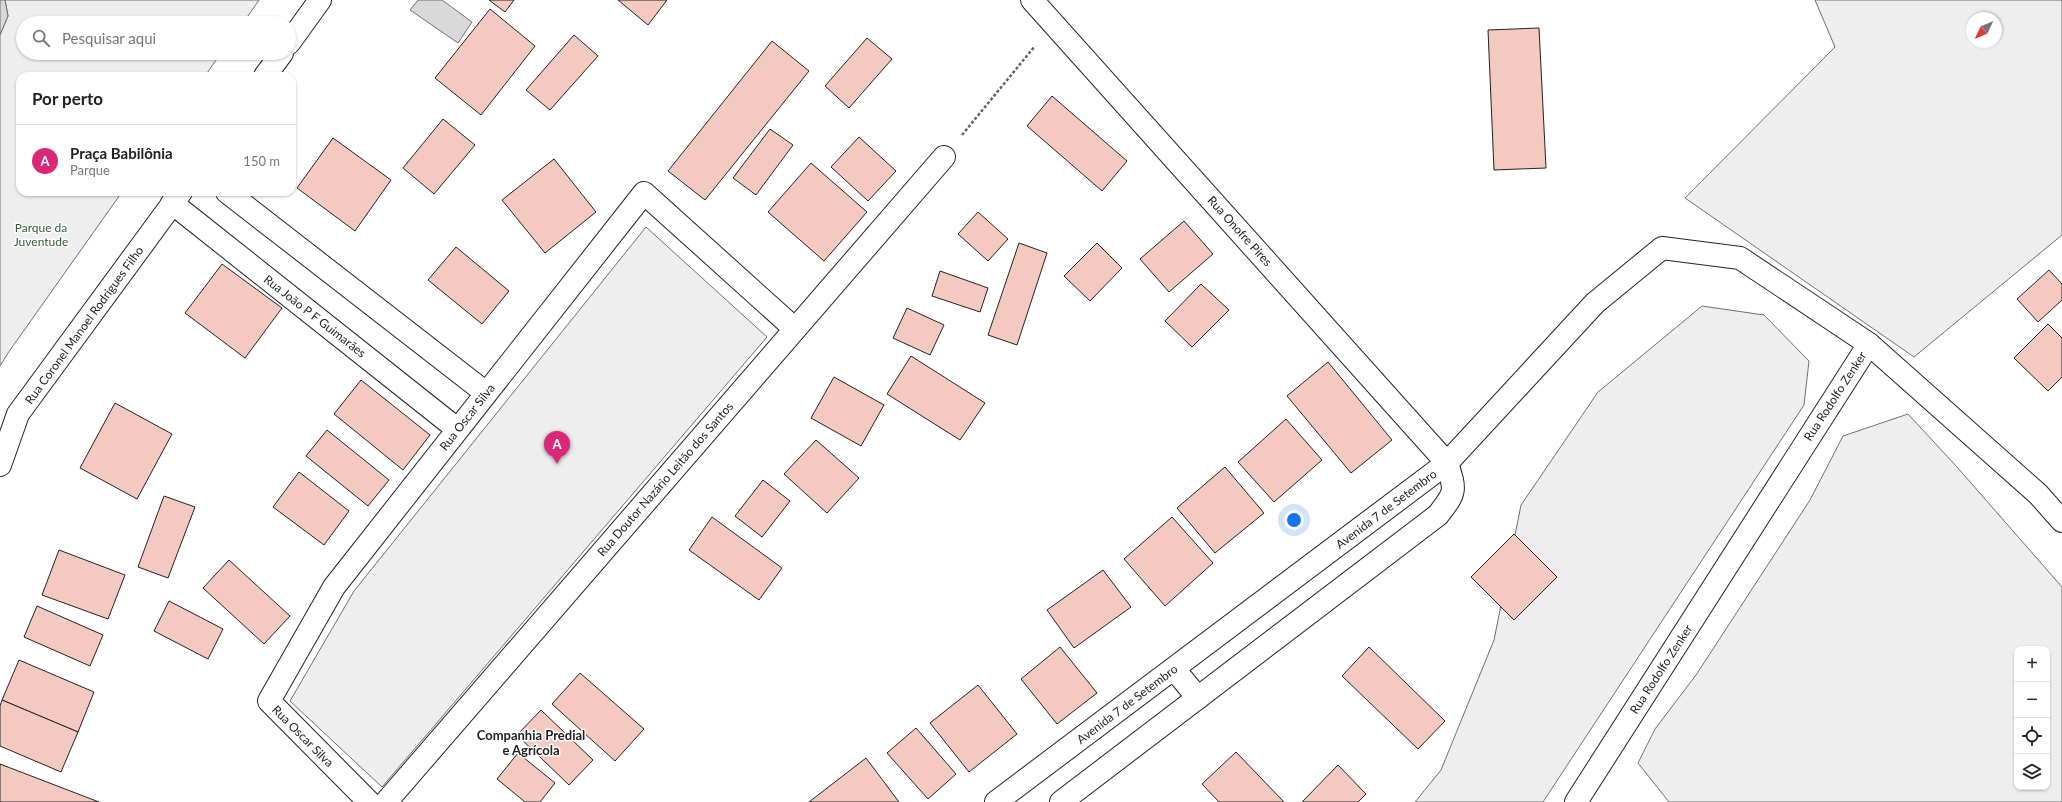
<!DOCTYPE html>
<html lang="pt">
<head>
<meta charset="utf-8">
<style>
  :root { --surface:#fff; --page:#f6f6f6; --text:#222; --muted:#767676; --line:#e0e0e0; --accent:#db2777 }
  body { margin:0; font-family:Lato,sans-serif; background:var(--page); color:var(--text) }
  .controls { position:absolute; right:12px; bottom:12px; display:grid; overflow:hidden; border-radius:8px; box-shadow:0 1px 3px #0004 }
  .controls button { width:36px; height:36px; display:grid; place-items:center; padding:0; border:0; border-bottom:1px solid var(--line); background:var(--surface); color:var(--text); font:20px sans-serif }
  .compass { position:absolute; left:1966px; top:12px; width:36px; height:36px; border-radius:50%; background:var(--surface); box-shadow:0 1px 3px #0004; rotate:226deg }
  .you { position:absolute; left:1294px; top:520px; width:14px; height:14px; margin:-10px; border:3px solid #fff; border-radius:50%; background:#1a73e8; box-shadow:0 0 0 6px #1a73e833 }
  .badge { display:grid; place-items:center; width:26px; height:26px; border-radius:50%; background:var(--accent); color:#fff; font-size:13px; font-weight:700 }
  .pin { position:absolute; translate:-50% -33px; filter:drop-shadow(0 1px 2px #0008) }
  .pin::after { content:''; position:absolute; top:21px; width:14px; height:12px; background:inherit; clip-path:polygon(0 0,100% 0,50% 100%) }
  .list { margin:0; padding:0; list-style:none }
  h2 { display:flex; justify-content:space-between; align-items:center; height:52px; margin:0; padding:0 16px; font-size:17px }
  h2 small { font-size:13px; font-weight:400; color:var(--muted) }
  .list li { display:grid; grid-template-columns:26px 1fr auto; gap:12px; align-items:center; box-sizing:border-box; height:72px; padding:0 16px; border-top:1px solid var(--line) }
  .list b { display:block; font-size:15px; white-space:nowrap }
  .list p { margin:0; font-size:13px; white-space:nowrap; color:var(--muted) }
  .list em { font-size:13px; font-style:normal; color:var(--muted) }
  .icon { flex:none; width:22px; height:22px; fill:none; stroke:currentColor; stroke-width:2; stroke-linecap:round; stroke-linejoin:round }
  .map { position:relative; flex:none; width:2062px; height:802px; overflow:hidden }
  .search { position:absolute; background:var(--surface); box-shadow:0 1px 3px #0004; left:16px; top:16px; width:280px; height:44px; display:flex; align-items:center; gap:10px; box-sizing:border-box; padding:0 14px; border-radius:22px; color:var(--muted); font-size:15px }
  .panel { position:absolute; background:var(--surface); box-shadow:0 1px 3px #0004; left:16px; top:72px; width:280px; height:124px; border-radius:12px }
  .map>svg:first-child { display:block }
</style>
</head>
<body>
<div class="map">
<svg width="2062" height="802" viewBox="0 0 2062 802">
  <rect width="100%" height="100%" fill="#fff"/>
  <!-- green -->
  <g fill="#eee" stroke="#6f6f6f" fill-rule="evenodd">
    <path d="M5,0H259L243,23H23V53H221L205,76H20V192H122L8,353L0,366V35L8,16Z"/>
    <path d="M1815,0H2062V235L1914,357L1685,198L1835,47ZM1972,18H1996V42H1972Z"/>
    <path d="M646,227L767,337L382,787L290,701L354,591Z"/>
    <path d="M1702,306L1764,315L1809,361L1804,405L1543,802H1415L1441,770L1494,640L1521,505L1598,392Z"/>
    <path d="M1908,414L1957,467L2062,587V802H1669L1638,763L1655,729L1696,675L1810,500L1843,436ZM2017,649H2047V787H2017Z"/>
  </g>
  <!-- water -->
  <g fill="#d9d9d9" stroke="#6f6f6f">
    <path d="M0,0H5L8,16L0,35Z"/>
    <path d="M418,0H442L472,22L458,43L410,10Z"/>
  </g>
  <!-- building -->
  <g fill="#f3c9c0" stroke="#222">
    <path d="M489,0H514L505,12Z"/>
    <path d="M618,0H667L648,25Z"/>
    <path d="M490,9L535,46L481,115L435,78Z"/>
    <path d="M1539,28L1546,168L1494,170L1488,30Z"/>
    <path d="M574,35L598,56L550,110L526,90Z"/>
    <path d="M867,38L892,59L849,108L825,86Z"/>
    <path d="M772,41L809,71L705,200L668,171Z"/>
    <path d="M1052,96L1127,161L1102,191L1027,126Z"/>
    <path d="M443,119L475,145L434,194L403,168Z"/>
    <path d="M770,129L793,145L756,195L733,178Z"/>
    <path d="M859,137L896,171L868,201L831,167Z"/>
    <path d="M333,138L391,180L355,231L297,188Z"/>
    <path d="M554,159L596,212L545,253L502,200Z"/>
    <path d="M811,163L867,212L824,261L768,212Z"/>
    <path d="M978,212L1008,239L988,261L958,234Z"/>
    <path d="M1184,221L1213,254L1169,292L1140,259Z"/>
    <path d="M1019,243L1047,253L1017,345L988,335Z"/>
    <path d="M1097,243L1122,268L1090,301L1064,276Z"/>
    <path d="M456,247L509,291L482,324L428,280Z"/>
    <path d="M222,264L282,308L245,358L185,313Z"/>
    <path d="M2049,270L2062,284V300L2038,322L2017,299Z"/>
    <path d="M940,271L988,288L980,312L932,296Z"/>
    <path d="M1201,284L1229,310L1192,347L1165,321Z"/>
    <path d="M907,308L944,325L930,355L893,338Z"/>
    <path d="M2048,324L2062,338V377L2048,391L2014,358Z"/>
    <path d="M911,356L985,403L960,440L887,394Z"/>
    <path d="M1328,362L1392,440L1351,473L1287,396Z"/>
    <path d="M834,377L884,405L861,446L811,418Z"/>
    <path d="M361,380L430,435L403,470L334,414Z"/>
    <path d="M115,403L172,434L137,499L80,468Z"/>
    <path d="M1286,419L1322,460L1274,502L1238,462Z"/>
    <path d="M327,430L389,480L368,506L306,456Z"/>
    <path d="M816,440L859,478L827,513L784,474Z"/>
    <path d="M1225,467L1264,513L1215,553L1177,508Z"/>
    <path d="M299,472L349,511L324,545L273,507Z"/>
    <path d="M763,480L790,501L762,537L735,516Z"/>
    <path d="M164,496L195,507L168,578L138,567Z"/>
    <path d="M712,517L782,568L759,600L689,550Z"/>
    <path d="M1172,517L1213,563L1165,606L1124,559Z"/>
    <path d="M1514,534L1557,577L1514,620L1471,577Z"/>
    <path d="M59,550L125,575L108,619L42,595Z"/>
    <path d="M229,560L290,616L264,644L203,588Z"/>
    <path d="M1103,570L1131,607L1074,648L1047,610Z"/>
    <path d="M169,601L223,629L208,659L154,631Z"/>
    <path d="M37,606L103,635L90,666L24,637Z"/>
    <path d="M1060,647L1097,693L1057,724L1021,679Z"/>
    <path d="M1369,647L1445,721L1418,749L1342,676Z"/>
    <path d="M19,660L94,692L78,732L2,700Z"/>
    <path d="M580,673L644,729L615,761L552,704Z"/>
    <path d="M978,685L1017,734L969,772L930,723Z"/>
    <path d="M2,700L78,732L61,772L0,746V706Z"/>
    <path d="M541,710L593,760L569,785L517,735Z"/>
    <path d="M916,728L956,774L928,799L887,753Z"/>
    <path d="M1236,752L1284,802H1219L1202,784Z"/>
    <path d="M518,753L555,783L540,802H525L497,779Z"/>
    <path d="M866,758L899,802H809Z"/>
    <path d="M0,764L99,802H0Z"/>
    <path d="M1338,765L1366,794L1358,802H1302Z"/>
  </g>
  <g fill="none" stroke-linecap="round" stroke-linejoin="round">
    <defs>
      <g id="minor">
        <path d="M1032,0L1447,463C1456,491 1456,492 1438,515L1061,802"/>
        <path d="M227,192L486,393"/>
        <path d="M172,203L457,429"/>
        <path d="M1174,669L1198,698"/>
        <path d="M369,802L269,701L334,587L644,193L795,329"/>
        <path d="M386,802L944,157"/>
        <path d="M996,802L1447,463L1595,303L1662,248L1740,258L1869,344L2038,494L2062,521"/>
        <path d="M1576,802L1869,344"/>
      </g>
      <g id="major">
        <path d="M289,43L320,0"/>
        <path d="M265,76L282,53"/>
        <path d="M0,465L18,414L181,192"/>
      </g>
    </defs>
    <!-- minor casing -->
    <use href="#minor" stroke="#222" stroke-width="24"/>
    <!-- major casing -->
    <use href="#major" stroke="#222" stroke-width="24"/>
    <!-- path -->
    <path stroke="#646464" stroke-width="2.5" stroke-dasharray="3 2" stroke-linecap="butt" d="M962,135L1035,46"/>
    <!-- minor -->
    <use href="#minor" stroke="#fff" stroke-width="22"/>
    <!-- major -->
    <use href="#major" stroke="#fff" stroke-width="22"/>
  </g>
  <g text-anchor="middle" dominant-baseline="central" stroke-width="3" stroke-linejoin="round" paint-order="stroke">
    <!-- park labels -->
    <g font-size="12" fill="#2f5e38" stroke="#fff">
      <text x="41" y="227">Parque da<tspan x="41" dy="14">Juventude</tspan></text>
    </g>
    <!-- street labels -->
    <g font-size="12" fill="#222" stroke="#fff">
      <text transform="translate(1240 231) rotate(48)">Rua Onofre Pires</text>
      <text transform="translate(315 316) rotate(38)">Rua João P F Guimarães</text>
      <text transform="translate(84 325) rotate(-54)">Rua Coronel Manoel Rodrigues Filho</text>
      <text transform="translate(1835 396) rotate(-57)">Rua Rodolfo Zenker</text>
      <text transform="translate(467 417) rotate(-52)">Rua Oscar Silva</text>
      <text transform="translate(665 479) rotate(-49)">Rua Doutor Nazário Leitão dos Santos</text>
      <text transform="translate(1386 509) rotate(-37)">Avenida 7 de Setembro</text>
      <text transform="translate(1661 669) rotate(-57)">Rua Rodolfo Zenker</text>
      <text transform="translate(1127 704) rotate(-37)">Avenida 7 de Setembro</text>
      <text transform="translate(303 736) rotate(45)">Rua Oscar Silva</text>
    </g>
    <!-- neighbourhood labels -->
    <g font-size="13" font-weight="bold" fill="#222" stroke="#fff">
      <text x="531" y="735">Companhia Predial<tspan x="531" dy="15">e Agrícola</tspan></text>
    </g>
  </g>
</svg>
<div class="controls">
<button>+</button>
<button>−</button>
<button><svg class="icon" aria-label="locate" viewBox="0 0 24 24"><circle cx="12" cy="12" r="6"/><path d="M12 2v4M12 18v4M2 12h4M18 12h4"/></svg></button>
<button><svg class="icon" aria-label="layers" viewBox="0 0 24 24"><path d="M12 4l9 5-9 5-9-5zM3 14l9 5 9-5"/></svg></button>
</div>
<svg class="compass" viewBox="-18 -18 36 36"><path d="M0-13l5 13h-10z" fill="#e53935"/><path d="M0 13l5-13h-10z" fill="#767676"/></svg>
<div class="you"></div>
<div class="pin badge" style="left:557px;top:464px">A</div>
<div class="search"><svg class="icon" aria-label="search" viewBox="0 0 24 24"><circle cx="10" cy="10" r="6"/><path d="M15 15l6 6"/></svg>Pesquisar aqui</div>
<section class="panel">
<h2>Por perto<small></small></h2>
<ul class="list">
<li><span class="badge">A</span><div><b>Praça Babilônia</b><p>Parque</p></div><em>150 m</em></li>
</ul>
</section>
</div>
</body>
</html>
